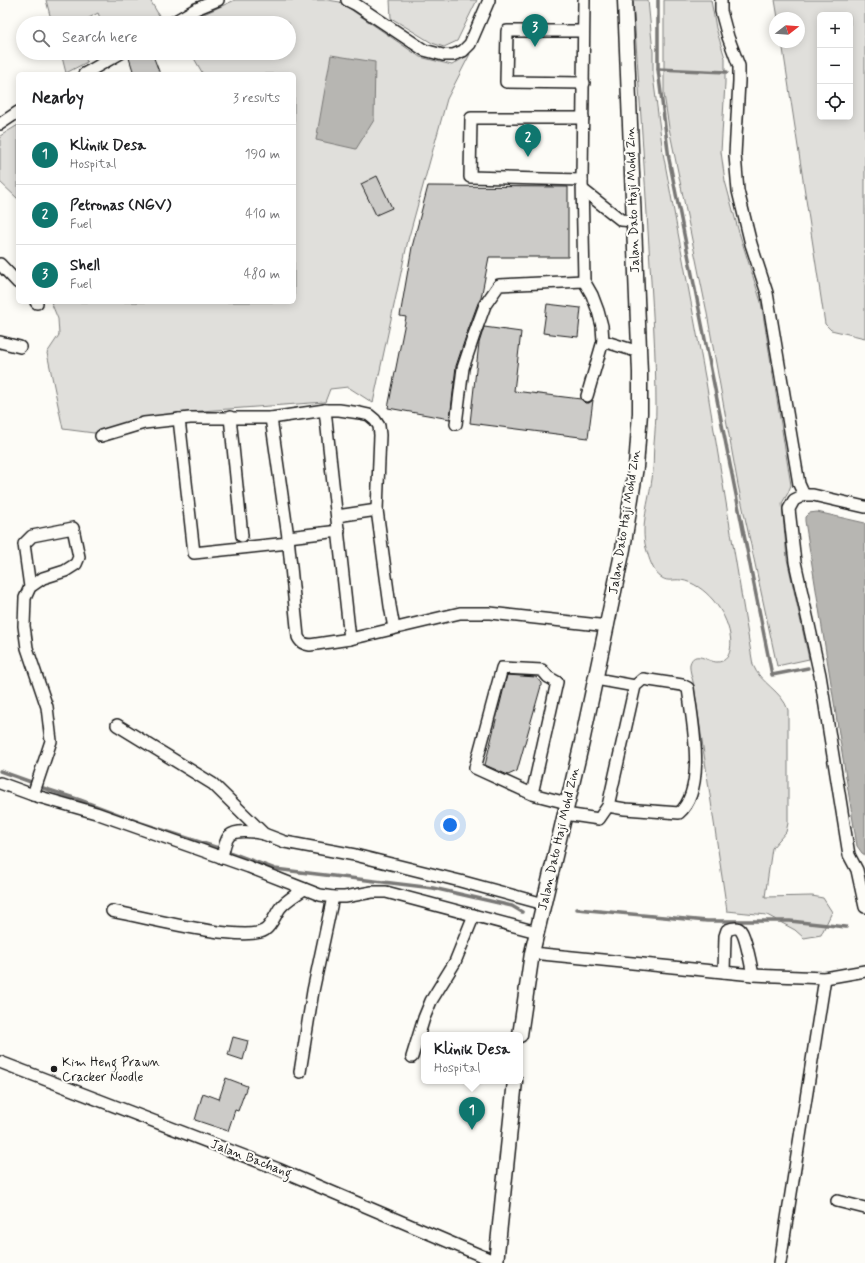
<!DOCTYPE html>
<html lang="en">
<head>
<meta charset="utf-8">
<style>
  :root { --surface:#fff; --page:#f6f6f6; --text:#202124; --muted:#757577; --line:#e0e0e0; --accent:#0f766e }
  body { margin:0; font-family:Mynerve,sans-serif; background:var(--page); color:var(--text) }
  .controls { position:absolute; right:12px; top:12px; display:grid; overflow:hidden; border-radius:6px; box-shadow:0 2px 10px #0003 }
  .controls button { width:36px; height:36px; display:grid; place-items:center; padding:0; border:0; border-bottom:1px solid var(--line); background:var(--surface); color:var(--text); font:20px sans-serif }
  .compass { position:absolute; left:769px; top:12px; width:36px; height:36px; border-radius:50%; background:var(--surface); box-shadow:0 2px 10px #0003; rotate:73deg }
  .you { position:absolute; left:450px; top:825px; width:14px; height:14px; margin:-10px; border:3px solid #fff; border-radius:50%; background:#1a73e8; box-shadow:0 0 0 6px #1a73e833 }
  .badge { display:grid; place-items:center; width:26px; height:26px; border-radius:50%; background:var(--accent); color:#fff; font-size:13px; font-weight:700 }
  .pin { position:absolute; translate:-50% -33px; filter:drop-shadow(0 1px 2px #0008) }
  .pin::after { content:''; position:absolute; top:21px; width:14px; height:12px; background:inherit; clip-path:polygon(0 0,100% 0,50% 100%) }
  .popup { position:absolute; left:421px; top:1032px; width:102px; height:52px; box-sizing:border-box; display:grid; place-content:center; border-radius:6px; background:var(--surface); filter:drop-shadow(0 1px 3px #0005); font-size:13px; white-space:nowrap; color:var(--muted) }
  .popup b { font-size:15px; color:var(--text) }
  .popup::after { content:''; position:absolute; left:50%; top:100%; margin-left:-8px; border:8px solid transparent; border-top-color:var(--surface) }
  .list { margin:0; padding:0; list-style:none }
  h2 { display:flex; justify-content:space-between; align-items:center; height:52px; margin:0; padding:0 16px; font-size:17px }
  h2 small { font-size:13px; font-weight:400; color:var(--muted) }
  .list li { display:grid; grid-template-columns:26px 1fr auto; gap:12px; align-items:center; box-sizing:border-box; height:60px; padding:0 16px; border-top:1px solid var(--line) }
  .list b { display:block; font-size:15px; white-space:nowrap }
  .list p { margin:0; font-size:13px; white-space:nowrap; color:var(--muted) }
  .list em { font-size:13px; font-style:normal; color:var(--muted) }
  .icon { flex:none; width:22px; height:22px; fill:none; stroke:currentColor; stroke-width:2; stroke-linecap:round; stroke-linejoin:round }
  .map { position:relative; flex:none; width:865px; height:1263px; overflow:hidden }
  .search { position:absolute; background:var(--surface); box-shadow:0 2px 10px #0003; left:16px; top:16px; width:280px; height:44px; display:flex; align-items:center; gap:10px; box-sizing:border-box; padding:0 14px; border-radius:22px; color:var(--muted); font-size:15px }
  .panel { position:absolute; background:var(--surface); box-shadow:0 2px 10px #0003; left:16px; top:72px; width:280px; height:232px; border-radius:6px }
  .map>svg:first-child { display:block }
</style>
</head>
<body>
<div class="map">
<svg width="865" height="1263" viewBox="0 0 865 1263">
  <rect width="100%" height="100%" fill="#fdfcf7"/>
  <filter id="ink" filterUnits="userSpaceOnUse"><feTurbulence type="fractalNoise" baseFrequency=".025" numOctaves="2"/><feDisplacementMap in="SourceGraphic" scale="8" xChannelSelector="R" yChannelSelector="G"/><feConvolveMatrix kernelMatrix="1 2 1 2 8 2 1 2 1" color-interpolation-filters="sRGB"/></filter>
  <g filter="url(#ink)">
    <!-- green -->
    <g fill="#e0dfdb" stroke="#7e7e7c" fill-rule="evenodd">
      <path d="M46,0H150L160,17L150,23H102L98,13L80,23H52Z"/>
      <path d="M235,0H328L340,2L420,57L452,65L470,54L447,99L408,240L373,403L348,387L330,389L325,402L187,412L145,417L94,433L63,429L47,353L59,335L58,319L51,302H294V74H203L191,53H289V23H184Z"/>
      <path d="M390,0H477L457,41L444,47L432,43L391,18Z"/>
      <path d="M633,0H648L653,52V76L663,153L706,382L753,665C760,683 782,691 788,710V823L786,832L772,848L765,897L812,896L823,898L832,912L821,935L804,938L795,930L767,915L727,911L694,686C693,680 689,670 690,664C694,649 708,662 717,662C731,662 732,645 730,635C726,611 705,584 681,580C674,579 668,582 662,578C653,573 649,558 646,548C640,526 649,501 652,479C654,468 653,456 654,444C655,432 656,419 656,406C656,353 652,300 649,247C644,165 639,82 633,0Z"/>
      <path d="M664,0H711L716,28L725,58V83L721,152L725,181L738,229L761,302L791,485L788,493L782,503L787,559L809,659L777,666L738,485L706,308L669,128L664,94Z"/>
      <path d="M775,0H865V338L831,330L825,324L782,42H799V18H778ZM820,15H850V117H820Z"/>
      <path d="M61,53H83L87,62L66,73Z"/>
      <path d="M18,125V199L0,182V136Z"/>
    </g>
    <!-- water -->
    <g fill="#b7b6b2" stroke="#797876">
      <path d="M331,55L375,62L374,120L356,149L316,140Z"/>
      <path d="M817,512L865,523V855L862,853L857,846L805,521V517L809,513Z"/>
    </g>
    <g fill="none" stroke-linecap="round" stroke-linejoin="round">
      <!-- stream -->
      <g stroke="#797876" stroke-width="3.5">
        <path d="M658,0V69L669,159L772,675L808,668"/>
        <path d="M658,69L727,72"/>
        <path d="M0,771L31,782"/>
        <path d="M40,787L80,800L141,823L218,848L275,869L433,888L512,906L522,912"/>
        <path d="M577,909L707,921H790L846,927"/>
      </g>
    </g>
    <!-- building -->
    <g fill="#cccbc8" stroke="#1c1c1c">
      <path d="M143,53H152L160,74H134L129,58Z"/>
      <path d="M377,176L392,208L376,215L361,184Z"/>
      <path d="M428,186L568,187V257H489L481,298L478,303L467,333L456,366L450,419L388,408L406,317L400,316L412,247Z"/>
      <path d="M547,304L581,308L578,337L543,333Z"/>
      <path d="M484,327L521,332L514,391L581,399L585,403H589L593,400L588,438L470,423L479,343Z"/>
      <path d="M507,675L536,677L541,683V686L517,771L508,775L485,765Z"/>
      <path d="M233,1037L248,1041L243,1060L228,1055Z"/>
      <path d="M226,1078L247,1086L238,1111L235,1110L228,1131L195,1120L203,1093L219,1099Z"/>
    </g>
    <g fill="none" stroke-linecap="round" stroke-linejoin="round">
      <defs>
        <g id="minor">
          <path d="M347,0L355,4L424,50L443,55H453L463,51L470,44L489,0"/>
          <path d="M584,0L582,180L584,281L592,295L598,311L602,326L603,341L587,396"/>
          <path d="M721,0V11L728,37L739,66V81L735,155L738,191L751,244L767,293L799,484L804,495"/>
          <path d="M172,23L196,9L218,0"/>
          <path d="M583,31H507L506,82L584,83"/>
          <path d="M84,74L121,53"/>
          <path d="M0,124L18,112"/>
          <path d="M582,180L470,177L471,118H583"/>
          <path d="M583,190L621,220L633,221"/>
          <path d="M0,264L18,283"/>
          <path d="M36,302L37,303"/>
          <path d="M603,341L639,352"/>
          <path d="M0,342L20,347"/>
          <path d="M325,410L350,639"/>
          <path d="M230,417L242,536"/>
          <path d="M271,418L288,537L298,637C301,643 304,644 310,645L350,639L460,613H490L608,626"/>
          <path d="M179,419L194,553L288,543"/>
          <path d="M456,424L463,368L474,335L485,305L499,285L584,281"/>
          <path d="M101,436L144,423L190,418H271L325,410H339L360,413L369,415L375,420L379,426L380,435L377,510L390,606L394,628"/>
          <path d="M865,507L813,495H804L794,500L789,509L795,562L820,675L849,855L857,870L865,907"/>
          <path d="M337,516L377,510"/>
          <path d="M288,537L339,531"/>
          <path d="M30,587L24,544L32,536L73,528L79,557L76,564L65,571L43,578L30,587L25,598L24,626L27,648L47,707L51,741L33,795"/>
          <path d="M596,679L635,686"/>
          <path d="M117,725L213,784L264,834L285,842L355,855L460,881L544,904"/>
          <path d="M0,783L33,795L96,813L249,867L320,895L333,897H345L372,892H386L537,932"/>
          <path d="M532,794L557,682L548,677L542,670L502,668L475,768L532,794L567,803"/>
          <path d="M565,814L599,819L608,806L635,686L643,679L682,685L688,688C692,721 707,789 679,813L625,809L608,806"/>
          <path d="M222,858C223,852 225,841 229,836C236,829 255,832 264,834"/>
          <path d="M112,911C139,916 245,944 265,930C272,925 275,915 280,908C286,900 296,895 304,889"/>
          <path d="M532,953L753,975L825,978L865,971"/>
          <path d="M724,972L725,936L727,930C732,928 738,926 741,931C746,937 751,966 753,975"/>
          <path d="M412,1057L424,1018L431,1001L455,962L474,915"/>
          <path d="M0,1062L278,1169L496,1262"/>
          <path d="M300,1072L313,991L333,897"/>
          <path d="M837,1201L865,1208"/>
          <path d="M780,1263L825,978"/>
        </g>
        <g id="major">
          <path d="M520,1035L532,953L582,742L623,549L636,467L640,413V373L625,0"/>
          <path d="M496,1263L515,1081"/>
        </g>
      </defs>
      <!-- minor casing -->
      <use href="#minor" stroke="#1c1c1c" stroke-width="14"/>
      <!-- major casing -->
      <use href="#major" stroke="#1c1c1c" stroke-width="17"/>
      <!-- minor -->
      <use href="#minor" stroke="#fdfcf7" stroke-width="11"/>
      <!-- major -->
      <use href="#major" stroke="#fdfcf7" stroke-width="14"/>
    </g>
  </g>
  <!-- markers -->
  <circle fill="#1c1c1c" stroke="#fdfcf7" stroke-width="1.5" cx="54" cy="1069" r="4"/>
  <g text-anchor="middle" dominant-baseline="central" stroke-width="4" stroke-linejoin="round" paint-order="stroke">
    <!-- street labels -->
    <g font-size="13" fill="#1c1c1c" stroke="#fdfcf7">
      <text transform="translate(633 200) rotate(-92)">Jalan Dato Haji Mohd Zin</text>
      <text transform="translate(625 522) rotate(-81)">Jalan Dato Haji Mohd Zin</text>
      <text transform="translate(559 839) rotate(-77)">Jalan Dato Haji Mohd Zin</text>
      <text transform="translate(251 1159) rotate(21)">Jalan Bachang</text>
    </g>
    <!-- poi labels -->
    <g font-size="13" fill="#1c1c1c" stroke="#fdfcf7" text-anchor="start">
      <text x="62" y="1062">Kim Heng Prawn<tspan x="62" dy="15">Cracker Noodle</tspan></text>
    </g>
  </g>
</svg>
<div class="controls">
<button>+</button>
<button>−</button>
<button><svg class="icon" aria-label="locate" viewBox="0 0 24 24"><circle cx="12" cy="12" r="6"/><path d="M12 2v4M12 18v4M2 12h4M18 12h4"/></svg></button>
</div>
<svg class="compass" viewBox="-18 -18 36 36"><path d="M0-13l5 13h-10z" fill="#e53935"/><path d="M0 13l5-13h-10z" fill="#757577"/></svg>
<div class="you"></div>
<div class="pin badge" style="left:472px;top:1130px">1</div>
<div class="popup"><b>Klinik Desa</b>Hospital</div>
<div class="pin badge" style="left:528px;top:157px">2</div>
<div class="pin badge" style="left:535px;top:47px">3</div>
<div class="search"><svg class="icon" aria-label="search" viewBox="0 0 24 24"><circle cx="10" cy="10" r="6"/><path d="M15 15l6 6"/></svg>Search here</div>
<section class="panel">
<h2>Nearby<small>3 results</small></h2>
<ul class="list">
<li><span class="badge">1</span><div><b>Klinik Desa</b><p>Hospital</p></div><em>190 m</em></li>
<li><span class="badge">2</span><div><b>Petronas (NGV)</b><p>Fuel</p></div><em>410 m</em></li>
<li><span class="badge">3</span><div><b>Shell</b><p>Fuel</p></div><em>480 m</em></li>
</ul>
</section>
</div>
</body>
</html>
